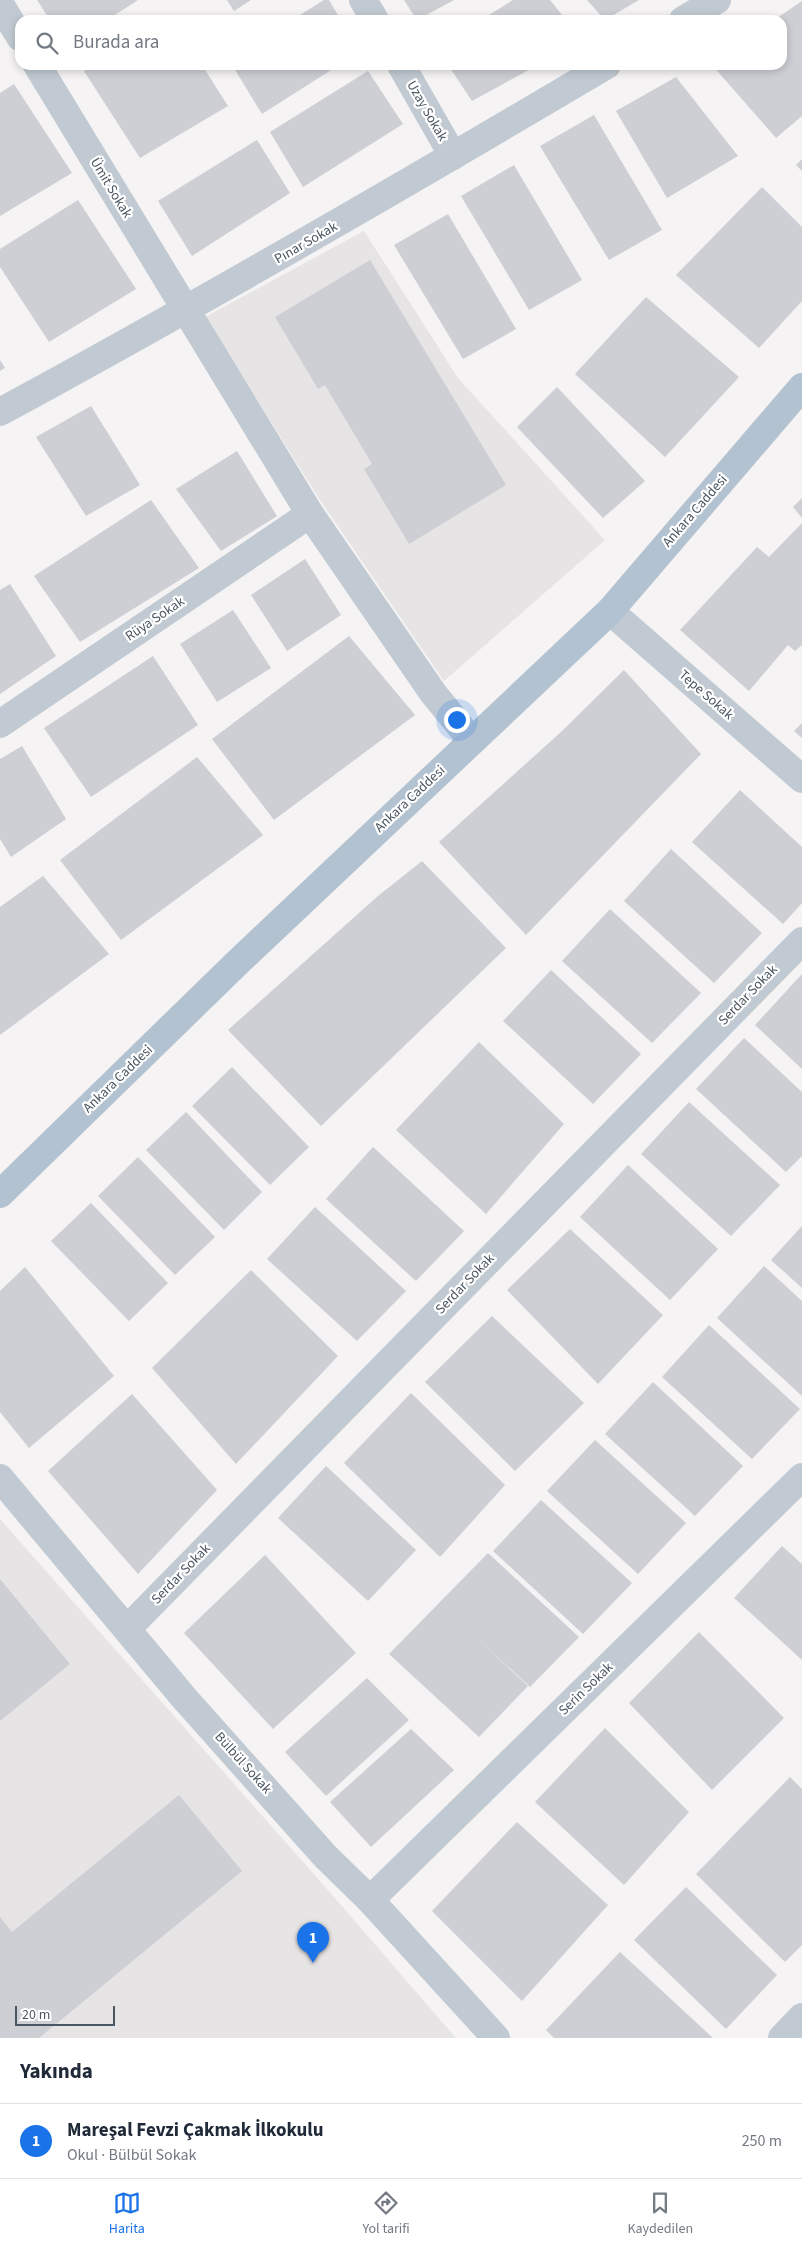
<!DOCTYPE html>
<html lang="tr">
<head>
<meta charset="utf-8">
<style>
  :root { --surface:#fff; --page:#f2f2f3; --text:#1f2937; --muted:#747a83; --line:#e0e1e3; --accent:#1a73e8 }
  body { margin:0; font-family:"Source Sans 3",sans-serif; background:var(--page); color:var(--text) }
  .scale { position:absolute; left:15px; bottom:12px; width:100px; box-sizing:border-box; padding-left:5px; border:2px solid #4a5661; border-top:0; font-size:14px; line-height:18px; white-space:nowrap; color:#4a5661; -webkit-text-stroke:4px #fff; paint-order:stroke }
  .you { position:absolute; left:456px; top:719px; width:18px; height:18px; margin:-12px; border:4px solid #fff; border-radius:50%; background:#1a73e8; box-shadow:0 0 0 8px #1a73e833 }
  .badge { display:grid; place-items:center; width:32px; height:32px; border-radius:50%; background:var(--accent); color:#fff; font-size:16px; font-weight:700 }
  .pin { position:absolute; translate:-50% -41px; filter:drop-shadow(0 1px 2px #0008) }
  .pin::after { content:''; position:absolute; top:26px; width:18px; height:15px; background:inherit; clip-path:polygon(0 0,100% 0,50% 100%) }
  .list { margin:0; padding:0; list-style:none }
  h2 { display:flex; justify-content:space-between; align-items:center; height:65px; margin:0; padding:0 20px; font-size:21px }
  h2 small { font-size:16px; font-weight:400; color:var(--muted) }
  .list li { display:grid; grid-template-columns:32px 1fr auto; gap:15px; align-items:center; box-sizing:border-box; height:75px; padding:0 20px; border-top:1px solid var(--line) }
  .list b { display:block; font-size:19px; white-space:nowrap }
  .list p { margin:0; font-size:16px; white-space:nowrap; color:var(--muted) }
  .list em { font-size:16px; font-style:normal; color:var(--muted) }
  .icon { flex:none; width:28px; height:28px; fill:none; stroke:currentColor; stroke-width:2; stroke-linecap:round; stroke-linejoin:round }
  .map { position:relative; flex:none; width:802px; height:2038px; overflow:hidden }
  .search { position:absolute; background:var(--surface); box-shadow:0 2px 8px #0003; left:15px; right:15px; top:15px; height:55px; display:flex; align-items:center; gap:12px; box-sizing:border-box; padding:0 18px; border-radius:15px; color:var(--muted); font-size:19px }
  .sheet { height:140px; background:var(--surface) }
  nav { display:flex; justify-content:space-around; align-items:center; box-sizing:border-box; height:70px; border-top:1px solid var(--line); background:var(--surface); font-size:14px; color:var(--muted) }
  nav a { display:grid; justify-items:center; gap:2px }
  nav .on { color:var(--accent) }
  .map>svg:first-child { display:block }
</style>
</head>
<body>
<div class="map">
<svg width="802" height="2038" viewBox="0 0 802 2038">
  <rect width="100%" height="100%" fill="#f5f3f3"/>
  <!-- education -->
  <g fill="#e6e4e5">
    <path d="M364,231L458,378L605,540L444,681L320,500L205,317Z"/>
    <path d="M0,1519L327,1889L456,2038H0Z"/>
  </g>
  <!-- building -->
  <g fill="#cdcfd5">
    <path d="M37,0H138L107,20H50Z"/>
    <path d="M227,0H251L234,11Z"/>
    <path d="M324,0H329L341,20H292Z"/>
    <path d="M404,0H454L417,20Z"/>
    <path d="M513,0H550L566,20H481Z"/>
    <path d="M587,0H639L605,20Z"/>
    <path d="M802,1V116L776,138L712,65H782V20H774Z"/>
    <path d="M93,65H202L228,106L140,158L84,71Z"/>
    <path d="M232,65H339L262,114Z"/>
    <path d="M448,65H538L472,101Z"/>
    <path d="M368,71L403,124L303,187L270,132Z"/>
    <path d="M676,77L738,156L667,198L616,111Z"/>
    <path d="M14,84L72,173L0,216V93Z"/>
    <path d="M594,115L662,230L609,260L540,146Z"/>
    <path d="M257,140L290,193L192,256L158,201Z"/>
    <path d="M802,159V171L796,165Z"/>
    <path d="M514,165L582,280L529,310L461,196Z"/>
    <path d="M762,187L802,227V301L759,348L676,275Z"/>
    <path d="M78,200L136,289L49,342L0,267V249Z"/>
    <path d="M448,214L516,329L463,359L394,245Z"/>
    <path d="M370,260L506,485L409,544L364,469L372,464L325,385L318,389L275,317Z"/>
    <path d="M646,297L739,377L665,457L575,374Z"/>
    <path d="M0,360L5,368L0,371Z"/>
    <path d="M557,387L645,481L603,518L517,427Z"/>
    <path d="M91,406L140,485L86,516L36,437Z"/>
    <path d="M237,451L277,516L221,551L176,489Z"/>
    <path d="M802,498V518L793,507Z"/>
    <path d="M151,500L199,568L80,642L34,576Z"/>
    <path d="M802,523V645L795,651L788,645L749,691L680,630L757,547L769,557Z"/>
    <path d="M305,559L341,615L287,651L251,595Z"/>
    <path d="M10,584L56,656L0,694V590Z"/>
    <path d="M233,610L271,668L217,702L180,644Z"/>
    <path d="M349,636L415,715L274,820L212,739Z"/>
    <path d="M153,656L198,725L91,797L44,728Z"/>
    <path d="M624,670L701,754L526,935L439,842L561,732Z"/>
    <path d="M802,723V738L794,731Z"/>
    <path d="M22,746L66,819L11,857L0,839V759Z"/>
    <path d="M197,757L263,835L121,940L60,860Z"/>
    <path d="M740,790L802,847V903L783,924L692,842Z"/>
    <path d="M671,849L762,933L714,983L624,901Z"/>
    <path d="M422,861L506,948L321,1126L228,1030L378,896Z"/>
    <path d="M43,876L109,954L0,1035V907Z"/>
    <path d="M610,909L701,993L652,1043L562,961Z"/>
    <path d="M551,970L641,1054L593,1104L503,1021Z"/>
    <path d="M802,974V1069L755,1025Z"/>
    <path d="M744,1038L802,1092V1156L786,1172L696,1089Z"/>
    <path d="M479,1042L564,1124L486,1214L396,1130Z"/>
    <path d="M232,1067L309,1147L270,1185L192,1106Z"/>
    <path d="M689,1102L780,1185L731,1236L641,1154Z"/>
    <path d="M186,1112L262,1192L224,1230L146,1150Z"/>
    <path d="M373,1147L464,1231L416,1281L326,1199Z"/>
    <path d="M138,1157L215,1237L175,1275L98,1196Z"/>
    <path d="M628,1165L718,1249L670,1300L580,1217Z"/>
    <path d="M91,1203L168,1283L129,1321L51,1241Z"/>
    <path d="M315,1207L406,1291L357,1341L267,1259Z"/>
    <path d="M802,1226V1288L771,1260Z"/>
    <path d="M570,1229L663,1315L598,1384L507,1290Z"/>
    <path d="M764,1266L802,1301V1396L717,1318Z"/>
    <path d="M25,1267L114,1376L29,1448L0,1412V1291Z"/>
    <path d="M251,1270L338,1356L236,1464L152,1368Z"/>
    <path d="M492,1316L584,1403L515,1471L425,1382Z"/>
    <path d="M709,1325L800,1409L752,1459L662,1377Z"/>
    <path d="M653,1382L743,1466L695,1516L605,1434Z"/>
    <path d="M411,1393L505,1485L440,1557L344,1463Z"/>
    <path d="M132,1394L217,1490L138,1574L48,1471Z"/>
    <path d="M595,1440L686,1523L638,1574L547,1491Z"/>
    <path d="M326,1466L416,1550L368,1601L278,1518Z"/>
    <path d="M541,1500L632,1583L583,1634L493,1551Z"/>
    <path d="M782,1546L802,1564V1660L734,1598Z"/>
    <path d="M488,1553L579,1637L530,1687L471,1633L528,1686L479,1737L389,1654Z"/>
    <path d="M265,1555L356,1653L273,1729L184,1633Z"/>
    <path d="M0,1579L70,1664L0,1721Z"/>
    <path d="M699,1632L784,1718L712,1790L629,1703Z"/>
    <path d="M367,1678L409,1720L326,1796L285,1752Z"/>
    <path d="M605,1728L689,1812L624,1885L535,1802Z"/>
    <path d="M411,1729L454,1770L371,1847L330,1802Z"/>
    <path d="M790,1777L802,1789V1945L785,1962L696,1874Z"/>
    <path d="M179,1795L242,1871L39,2038H0V1917L12,1932Z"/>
    <path d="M517,1822L608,1905L522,2001L432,1911Z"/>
    <path d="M686,1887L777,1975L726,2029L634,1940Z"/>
    <path d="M620,1952L713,2038H554L546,2030Z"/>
  </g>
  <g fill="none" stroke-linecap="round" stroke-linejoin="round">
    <!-- minor -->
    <g stroke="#c1cad2" stroke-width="28">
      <path d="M363,0L375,20"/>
      <path d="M0,4L20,37"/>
      <path d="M683,20L717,0"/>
      <path d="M37,65L310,514L433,693L472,741"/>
      <path d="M401,65L453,156"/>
      <path d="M0,412C205,301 406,184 607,65"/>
      <path d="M610,611L802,779"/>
      <path d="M0,724L310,514"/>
      <path d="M0,1478L185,1699L325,1856L370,1900L496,2038"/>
      <path d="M128,1628L802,941"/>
      <path d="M370,1900L802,1477"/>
      <path d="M782,2038L802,2017"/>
    </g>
    <!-- major -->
    <path stroke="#b3c2d1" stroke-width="28" d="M0,1194L236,964L610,611L802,387"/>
  </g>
  <g text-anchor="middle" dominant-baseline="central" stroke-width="4.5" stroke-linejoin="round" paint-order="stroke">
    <!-- street labels -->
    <g font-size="14" fill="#4a5661" stroke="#fff">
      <text transform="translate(427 111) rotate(60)">Uzay Sokak</text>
      <text transform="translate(111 188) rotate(59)">Ümit Sokak</text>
      <text transform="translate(306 243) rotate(-30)">Pınar Sokak</text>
      <text transform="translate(695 511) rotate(-49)">Ankara Caddesi</text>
      <text transform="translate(155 619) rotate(-34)">Rüya Sokak</text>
      <text transform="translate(706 695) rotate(41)">Tepe Sokak</text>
      <text transform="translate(410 799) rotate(-43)">Ankara Caddesi</text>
      <text transform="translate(748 995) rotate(-46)">Serdar Sokak</text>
      <text transform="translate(118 1079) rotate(-44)">Ankara Caddesi</text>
      <text transform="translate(465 1284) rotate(-46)">Serdar Sokak</text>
      <text transform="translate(181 1574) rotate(-46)">Serdar Sokak</text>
      <text transform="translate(586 1689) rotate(-44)">Serin Sokak</text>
      <text transform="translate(243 1763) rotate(48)">Bülbül Sokak</text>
    </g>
  </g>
</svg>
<div class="scale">20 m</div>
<div class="you"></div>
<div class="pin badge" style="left:313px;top:1963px">1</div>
<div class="search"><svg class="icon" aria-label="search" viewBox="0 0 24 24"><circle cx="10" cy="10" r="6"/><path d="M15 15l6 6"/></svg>Burada ara</div>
</div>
<section class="sheet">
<h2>Yakında<small></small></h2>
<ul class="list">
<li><span class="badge">1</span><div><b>Mareşal Fevzi Çakmak İlkokulu</b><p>Okul · Bülbül Sokak</p></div><em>250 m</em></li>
</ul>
</section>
<nav>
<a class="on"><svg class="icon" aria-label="map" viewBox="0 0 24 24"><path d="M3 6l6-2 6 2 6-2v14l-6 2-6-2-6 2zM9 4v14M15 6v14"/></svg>Harita</a>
<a><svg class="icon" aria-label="directions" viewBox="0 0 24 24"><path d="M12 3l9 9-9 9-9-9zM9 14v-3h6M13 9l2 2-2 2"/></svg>Yol tarifi</a>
<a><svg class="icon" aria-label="saved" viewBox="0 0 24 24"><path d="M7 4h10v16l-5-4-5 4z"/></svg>Kaydedilen</a>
</nav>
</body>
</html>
